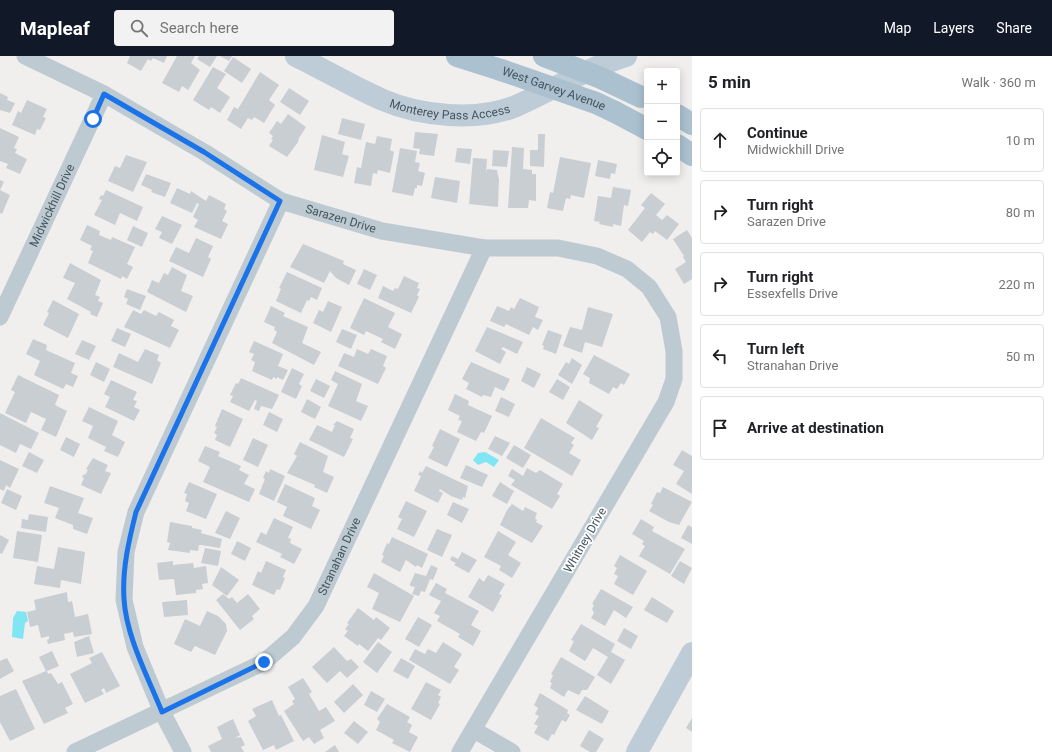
<!DOCTYPE html>
<html lang="en">
<head>
<meta charset="utf-8">
<style>
  :root { --surface:#fff; --page:#f2f2f2; --text:#202124; --muted:#757577; --line:#e0e0e0; --accent:#111827 }
  body { margin:0; font-family:Roboto,sans-serif; background:var(--page); color:var(--text) }
  .controls { position:absolute; right:12px; top:12px; display:grid; overflow:hidden; border-radius:4px; box-shadow:0 2px 10px #0003 }
  .controls button { width:36px; height:36px; display:grid; place-items:center; padding:0; border:0; border-bottom:1px solid var(--line); background:var(--surface); color:var(--text); font:20px sans-serif }
  .stop { position:absolute; width:12px; height:12px; margin:-9px; border:3px solid #1a73e8; border-radius:50%; background:#fff }
  .stop.end { background:#1a73e8; border-color:#fff; box-shadow:0 1px 4px #0008 }
  .list { margin:0; padding:0; list-style:none }
  h2 { display:flex; justify-content:space-between; align-items:center; height:52px; margin:0; padding:0 16px; font-size:17px }
  h2 small { font-size:13px; font-weight:400; color:var(--muted) }
  .list li { display:grid; grid-template-columns:26px 1fr auto; gap:12px; align-items:center; box-sizing:border-box; height:64px; margin:0 8px 8px; padding:0 8px; border:1px solid var(--line); border-radius:4px }
  .list b { display:block; font-size:15px; white-space:nowrap }
  .list p { margin:0; font-size:13px; white-space:nowrap; color:var(--muted) }
  .list em { font-size:13px; font-style:normal; color:var(--muted) }
  .icon { flex:none; width:22px; height:22px; fill:none; stroke:currentColor; stroke-width:2; stroke-linecap:round; stroke-linejoin:round }
  .map { position:relative; flex:none; width:692px; height:696px; overflow:hidden }
  header { display:flex; align-items:center; gap:24px; box-sizing:border-box; height:56px; padding:0 20px; background:var(--accent); color:#fff }
  header strong { font-size:19px }
  nav { display:flex; gap:22px; margin-inline-start:auto; font-size:14px }
  .search { width:280px; height:36px; background:var(--page); display:flex; align-items:center; gap:10px; box-sizing:border-box; padding:0 14px; border-radius:4px; color:var(--muted); font-size:15px }
  main { display:flex }
  aside { flex:1; background:var(--surface) }
  .map>svg:first-child { display:block }
</style>
</head>
<body>
<header>
<strong>Mapleaf</strong>
<div class="search"><svg class="icon" aria-label="search" viewBox="0 0 24 24"><circle cx="10" cy="10" r="6"/><path d="M15 15l6 6"/></svg>Search here</div>
<nav><a>Map</a><a>Layers</a><a>Share</a></nav>
</header>
<main>
<div class="map">
<svg width="692" height="696" viewBox="0 0 692 696">
  <rect width="100%" height="100%" fill="#f1eeee"/>
  <!-- water -->
  <g fill="#81e6f4">
    <path d="M485,396L499,404L494,411L486,406L478,409L473,404L478,397Z"/>
    <path d="M17,555L26,556L28,565L25,567L23,583L12,581L13,562Z"/>
  </g>
  <!-- building -->
  <g fill="#c9ced3">
    <path d="M130,0H167L164,7L153,2L151,5L148,3L141,15L127,7Z"/>
    <path d="M177,0H195L191,7L200,14L190,31L188,34L182,30L179,36L162,27Z"/>
    <path d="M199,0H217L210,11L197,3Z"/>
    <path d="M220,0H232L229,5Z"/>
    <path d="M233,1L251,13L242,27L224,15Z"/>
    <path d="M213,11L226,18L217,32L230,41L220,57L211,51L209,54L193,44Z"/>
    <path d="M260,16L279,29L269,44L275,49L264,67L254,61L252,64L248,62L241,73L227,64L234,51L238,53Z"/>
    <path d="M289,32L309,45L300,59L280,46Z"/>
    <path d="M0,37L8,41L7,44L15,47L10,57L0,54Z"/>
    <path d="M27,44L47,53L43,61L46,62L40,74L37,73L35,79L12,69L18,55L21,57Z"/>
    <path d="M288,58L306,71L299,82L298,86L287,101L269,90L273,84L271,83L273,80L269,77L277,65L281,68Z"/>
    <path d="M342,62L365,68L361,84L338,78Z"/>
    <path d="M0,72L19,81L14,92L17,93L15,97L27,103L20,118L6,112L8,108L0,105Z"/>
    <path d="M415,76L438,78L434,100L419,98L420,93L413,92Z"/>
    <path d="M538,78H545L544,111L530,110V94H538Z"/>
    <path d="M322,79L345,86L342,98L349,100L343,121L314,114Z"/>
    <path d="M377,80L392,83L390,94L394,96L390,117L378,114L377,118L373,117L371,130L354,127L357,111L361,112L366,86L375,88Z"/>
    <path d="M512,91L524,92L523,113L532,114V118H536V145L529,144L528,152H508Z"/>
    <path d="M400,92L417,95L415,106L420,107L418,115L425,117L422,130L417,129V132H415L413,140L392,136Z"/>
    <path d="M457,92L472,93L470,108L455,106Z"/>
    <path d="M493,94L509,95L507,111L492,110Z"/>
    <path d="M126,99L147,106L133,136L108,125L115,110L120,112Z"/>
    <path d="M560,101L591,107L584,142L571,139L570,143L566,142L563,155L547,152L550,136L553,137Z"/>
    <path d="M473,102L487,103L486,117L487,113L497,114L499,124L498,151L469,148Z"/>
    <path d="M598,104L617,108L615,118L611,117L610,123L595,120Z"/>
    <path d="M146,118L171,127L165,141L151,136L152,134L141,129Z"/>
    <path d="M435,121L460,125L457,147L431,142Z"/>
    <path d="M0,124L4,126L0,134L10,139L2,158L0,157Z"/>
    <path d="M613,131L631,134L628,150L624,149L621,170L613,168V171L599,168L600,166L594,165L598,140L611,142Z"/>
    <path d="M177,132L190,138L191,135L206,145L209,139L226,148L224,153L227,155L222,165L228,168L221,183L194,171L198,164L193,161L199,148L197,147L192,157L170,147Z"/>
    <path d="M106,134L143,151L137,165L120,157L115,169L94,159L102,144L99,143L101,139L103,140Z"/>
    <path d="M651,137L665,148L656,159L662,164L667,159L679,168L667,184L655,175L653,178L650,176L642,186L628,174L645,152L641,149Z"/>
    <path d="M162,160L182,169L172,188L159,182L162,176L155,173Z"/>
    <path d="M87,169L100,175L99,179L111,184L112,181L135,191L127,208L133,211L127,223L122,220L121,223L88,207L93,195L90,194L92,190L80,184Z"/>
    <path d="M133,170L148,177L142,191L127,184Z"/>
    <path d="M687,174L692,182V223L684,228L675,213L686,206L683,201L684,200L673,183Z"/>
    <path d="M196,182L213,190L208,201L211,203L203,221L169,205L176,191L189,197Z"/>
    <path d="M303,188L344,205L343,208L356,214L349,229L336,222L330,215L324,227L290,211Z"/>
    <path d="M70,207L101,224L95,239L100,241L98,245L103,247L97,261L90,258L91,256L67,243L75,227L63,222Z"/>
    <path d="M172,211L187,219L181,235L193,240L186,256L147,236L152,224L159,227L164,217L168,219Z"/>
    <path d="M364,213L377,219L370,234L357,228Z"/>
    <path d="M287,216L322,232L317,244L311,241L309,245L307,244L301,257L276,245L281,233L279,232Z"/>
    <path d="M404,220L419,227L417,232L420,233L417,239L419,241L411,257L378,242L383,230L393,235L395,232L398,233Z"/>
    <path d="M127,233L146,240L140,254L126,248L128,243L124,241Z"/>
    <path d="M364,242L395,257L388,271L402,278L395,293L381,286L383,283L366,275L364,279L350,272Z"/>
    <path d="M520,242L539,251L535,261L543,264L538,274L533,271L529,279L506,268L504,271L490,265L497,250L509,255L511,251L514,253Z"/>
    <path d="M53,244L79,258L68,282L43,269L49,257L47,256Z"/>
    <path d="M328,245L342,251L331,276L313,267L319,254L323,256Z"/>
    <path d="M271,250L285,257L283,260L308,271L302,287L321,296L314,309L272,287L277,276L274,274L275,271L264,266Z"/>
    <path d="M588,251L613,258L602,291L585,286L582,297L563,290L570,271L582,274Z"/>
    <path d="M133,254L141,258L144,254L156,260L159,256L174,264L171,270L179,274L170,292L124,271Z"/>
    <path d="M487,271L523,286L517,298L503,291L501,293L506,296L500,308L475,295Z"/>
    <path d="M117,272L131,278L125,291L111,285Z"/>
    <path d="M342,273L357,279L351,293L336,286Z"/>
    <path d="M548,274L562,279L556,298L543,293L544,290L542,289Z"/>
    <path d="M33,283L47,289L46,294L75,307L71,317L78,320L73,331L66,328L63,333L34,319L40,305L26,298Z"/>
    <path d="M82,284L96,290L89,304L75,298Z"/>
    <path d="M254,285L283,298L278,310L288,314L283,324L277,321V323L273,321L272,324L252,315L255,306L251,304L254,298L249,296Z"/>
    <path d="M145,293L159,299L157,304L161,307L152,328L113,311L119,297L138,306Z"/>
    <path d="M357,293L368,298L371,293L387,300L383,310L386,312L378,328L338,310L344,297L354,301Z"/>
    <path d="M594,299L630,318L624,329L621,327L617,333L613,331L609,338L589,327L590,322L583,318Z"/>
    <path d="M572,302L582,309L572,328L558,319L566,306L569,308Z"/>
    <path d="M96,306L110,313L104,326L90,319Z"/>
    <path d="M471,306L510,323L504,335L495,331L491,341L483,339L482,341L466,333L469,327L462,323Z"/>
    <path d="M527,311L541,318L534,332L521,325Z"/>
    <path d="M292,312L304,318L299,328L302,330L296,343L281,336Z"/>
    <path d="M335,315L362,328L356,345L368,350L361,365L328,350L338,328L331,324Z"/>
    <path d="M18,319L59,339L55,349L67,355L56,381L41,374L46,363L31,356L26,367L5,357L15,336L11,334Z"/>
    <path d="M241,322L279,339L272,353L261,350L259,355L254,353L257,345L255,344L249,355L230,346L233,340L230,339L236,327L238,328Z"/>
    <path d="M316,323L330,330L324,342L310,335Z"/>
    <path d="M557,323L570,331L563,344L549,336Z"/>
    <path d="M111,324L137,336L133,344L137,345L134,351L140,354L134,365L105,351L110,341L104,338Z"/>
    <path d="M455,338L469,345L468,349L492,360L484,377L481,376L476,385L457,376L462,365L458,364L460,360L448,354Z"/>
    <path d="M501,341L515,348L509,361L495,355Z"/>
    <path d="M307,343L321,351L315,363L301,356Z"/>
    <path d="M579,344L603,359L596,371L599,372L592,384L566,367Z"/>
    <path d="M89,351L118,365L112,379L125,386L118,401L104,395L106,391L88,382L93,370L82,365Z"/>
    <path d="M222,353L243,363L230,391L215,384L217,379L214,377L217,371L215,370Z"/>
    <path d="M269,356L283,363L277,376L263,369Z"/>
    <path d="M0,357L39,377L31,393L20,388L16,397L0,389Z"/>
    <path d="M541,362L575,382L571,387L574,389L569,397L581,404L572,420L524,392Z"/>
    <path d="M337,365L354,373L350,382L353,383L344,401L309,384L317,369L332,376L335,369H333Z"/>
    <path d="M440,373L460,383L447,411L428,402L434,391L432,390Z"/>
    <path d="M495,380L510,387L502,400L488,393Z"/>
    <path d="M66,381L80,388L74,401L60,394Z"/>
    <path d="M253,382L268,389L258,411L243,404Z"/>
    <path d="M300,386L328,400L323,416L334,421L327,437L314,431L315,429L287,417L297,400L294,398Z"/>
    <path d="M514,389L531,399L523,412L506,402Z"/>
    <path d="M205,390L220,396L218,400L241,410L239,414L249,419L244,428L255,433L249,446L203,426L210,411L198,405Z"/>
    <path d="M682,394L692,400V438L676,428L684,415L673,409Z"/>
    <path d="M29,396L44,404L37,417L22,410Z"/>
    <path d="M93,402L108,409L105,415L111,417L101,438L81,429L84,422L82,421L84,418L85,419L88,414L86,413Z"/>
    <path d="M0,404L19,413L10,432L6,429L4,435L0,433Z"/>
    <path d="M466,409L488,419L482,431L460,422Z"/>
    <path d="M426,410L468,430L465,442L463,441L462,444L451,440L440,433L439,435L443,437L438,447L414,435L421,420L418,419L420,415L422,417Z"/>
    <path d="M527,412L536,417L540,414L563,428L557,438L560,440L552,453L511,429L515,424L508,420L512,413L523,420Z"/>
    <path d="M270,413L285,420L274,445L259,438L265,423L263,422L266,415L269,417Z"/>
    <path d="M189,426L217,438L206,463L186,455L189,447L185,445L187,438L184,437Z"/>
    <path d="M500,426L514,435L507,448L492,440Z"/>
    <path d="M285,428L315,442L312,450L320,454L311,473L283,460L287,451L277,446Z"/>
    <path d="M50,430L84,442L78,457L93,462L87,478L73,473V469L55,462L59,452L44,447Z"/>
    <path d="M663,431L692,446L679,469L669,466L649,455L653,449L651,448L657,436L660,437Z"/>
    <path d="M7,433L22,440L16,454L1,447Z"/>
    <path d="M406,445L427,455L414,481L397,473L402,463L398,461Z"/>
    <path d="M453,446L469,453L462,467L447,459Z"/>
    <path d="M512,448L523,455L525,451L537,457L535,462L537,464L536,466L543,470L532,487L500,469L507,454Z"/>
    <path d="M226,455L240,462L230,483L215,477Z"/>
    <path d="M29,458L48,461L46,476L21,472L22,463L28,464Z"/>
    <path d="M274,462L293,471L288,482L291,483L290,487L302,493L294,508L280,501L282,498L256,486L261,476L266,479Z"/>
    <path d="M641,463L654,471L652,475L685,493L670,518L639,500L645,490L642,488L644,485L632,478Z"/>
    <path d="M170,466L192,470V472L202,474L201,477L222,483L220,492L201,489H199L198,495L190,494V497L168,494L170,487L167,486Z"/>
    <path d="M688,469L692,471V488L681,482Z"/>
    <path d="M437,473L452,479L442,501L427,494Z"/>
    <path d="M17,475L42,479L38,506L13,502Z"/>
    <path d="M498,475L516,486L508,499L521,507L512,522L499,514L501,510L484,501Z"/>
    <path d="M0,479L9,484L2,498L0,497Z"/>
    <path d="M392,481L428,498L422,512L417,509L416,511L406,504L400,516L381,506L384,500L382,499L387,487L389,488Z"/>
    <path d="M237,485L251,492L245,505L231,498Z"/>
    <path d="M58,491L85,496L81,528L61,524L60,532L34,528L37,510L54,513Z"/>
    <path d="M205,492L221,495L218,510L201,507Z"/>
    <path d="M462,496L477,504L469,517L454,509L456,507L450,504L452,500L458,503Z"/>
    <path d="M620,499L647,515L633,539L614,528L618,520L614,518L617,512L614,510Z"/>
    <path d="M173,505V509L193,507L194,512L206,510L208,527L202,528L203,533L196,534V537L176,539L174,523L159,524L157,507Z"/>
    <path d="M266,505L286,514L283,521L285,522L280,534L277,533L274,539L252,529L258,515L261,517Z"/>
    <path d="M680,505L692,512L684,528L671,520Z"/>
    <path d="M431,509L438,512L433,524L430,523L425,536L421,535L419,540L412,538L415,531L410,530V528L415,517L426,520Z"/>
    <path d="M221,511L239,524L227,540L212,529Z"/>
    <path d="M374,517L414,540L400,566L372,553L379,537L367,531Z"/>
    <path d="M488,519L505,528L499,538L502,539L493,556L468,541L479,522L484,526Z"/>
    <path d="M436,527L447,533L445,537L479,555L471,569L481,575L473,590L458,581L460,578L437,565L440,560L434,557L441,545L429,539Z"/>
    <path d="M601,533L633,551L626,562L614,554L605,570L591,562L594,557L592,553L594,549L592,548Z"/>
    <path d="M67,536L68,546L72,545L75,561L88,558L92,578L74,581L73,576L64,578L65,584L48,588L47,584L49,583V580L41,582L38,569L30,571L27,556L36,554L34,544Z"/>
    <path d="M223,538L229,543L232,541L237,547L248,538L260,553L252,560L254,563L240,574L216,544Z"/>
    <path d="M652,541L674,555L667,567L644,554Z"/>
    <path d="M187,544L188,559L164,561L162,546Z"/>
    <path d="M358,552L374,564L376,561L390,572L381,584L378,582L368,595L359,588L358,590L344,580L348,575L345,573L349,568L347,567Z"/>
    <path d="M207,555L218,560L226,568L227,575L215,599L195,590L191,596L174,588L185,563L200,570Z"/>
    <path d="M418,561L432,569L419,591L405,583Z"/>
    <path d="M581,568L615,588L611,596L625,604L611,628L597,619L608,601L593,592L585,605L569,595L574,585L571,584Z"/>
    <path d="M624,572L638,580L631,593L617,585Z"/>
    <path d="M89,580L94,597L77,601L74,586Z"/>
    <path d="M378,586L392,596L377,617L363,606Z"/>
    <path d="M443,586L462,598L454,611L459,614L450,628L409,604L415,593L425,598L428,593L436,597Z"/>
    <path d="M334,591L347,605L351,603L359,611L347,622L340,615L327,627L312,611Z"/>
    <path d="M52,595L59,610L47,615L48,618L51,617L58,628L62,626L73,648L65,652L68,657L44,668L22,625L46,615L39,601Z"/>
    <path d="M102,596L120,630L106,637L104,632L101,634L104,638L85,647L70,618L92,607L89,602Z"/>
    <path d="M561,601L595,621L587,634H582L579,639L568,634L564,641L550,632L552,627L550,626L553,619L551,618Z"/>
    <path d="M7,602L14,615L0,623V605Z"/>
    <path d="M401,602L415,610L408,623L393,615Z"/>
    <path d="M303,622L312,636L309,638L319,655L326,651L335,665L320,674L324,682L314,688L309,681L303,685L284,655L294,648L292,645L295,643L288,631Z"/>
    <path d="M426,626L441,634L438,639L441,641L438,647L440,648L431,664L411,653Z"/>
    <path d="M353,628L363,639L344,657L334,646Z"/>
    <path d="M16,633L35,673L10,685L0,666V640Z"/>
    <path d="M371,635L385,643L377,656L364,649Z"/>
    <path d="M540,637L568,654L567,657L570,659L566,666L562,664L554,679L552,678L548,685L534,677L538,670L534,668L539,660L535,658L538,652L534,649Z"/>
    <path d="M585,640L609,655L602,668L576,654Z"/>
    <path d="M272,644L279,660L281,659L294,685L276,694L274,689L263,694L248,665L256,660L252,653Z"/>
    <path d="M387,648L410,661L407,666L412,669L409,676L418,681L410,696L392,687L394,684L376,674L380,666L377,663Z"/>
    <path d="M692,662V676L686,672Z"/>
    <path d="M233,663L240,679L235,682L241,681L245,689L241,691L244,696H211L208,690L222,683L217,671Z"/>
    <path d="M354,665L368,676L358,688L344,677Z"/>
    <path d="M589,674L604,683L596,696H590L580,690Z"/>
    <path d="M335,689L339,696H325Z"/>
  </g>
  <g fill="none" stroke-linecap="round" stroke-linejoin="round">
    <!-- street -->
    <g stroke="#bdcad2" stroke-width="17">
      <path id="s1" d="M25,0L104,38L204,96L281,145L382,175L484,192H558L597,200L627,213L649,231L668,261L674,295V323L666,346L460,696"/>
      <path id="s2" d="M0,261L104,38"/>
      <path d="M474,674L512,696"/>
      <path id="s3" d="M75,696L264,606L293,581L316,550L484,192"/>
      <path d="M183,696L162,656L135,591L124,544L126,496L136,456L281,145"/>
    </g>
    <!-- secondary -->
    <g stroke="#bdccd7" stroke-width="22">
      <path id="s4" d="M296,0C325,14 353,31 383,44C420,60 477,66 516,50C553,34 587,12 626,0"/>
      <path d="M637,696L692,597"/>
    </g>
    <!-- primary -->
    <g stroke="#abc1d0" stroke-width="22">
      <path d="M457,0L501,14"/>
      <path d="M615,56L647,73"/>
      <path d="M677,59L692,68"/>
      <path d="M677,89L692,99"/>
    </g>
    <!-- primary-bridge -->
    <g stroke="#abc1d0" stroke-width="22">
      <path d="M544,0L601,22L641,41"/>
      <path id="s5" d="M501,14L596,47L615,56"/>
    </g>
  </g>
  <g fill="none" stroke-linecap="round" stroke-linejoin="round">
    <!-- route -->
    <path stroke="#1a73e8" stroke-width="5" d="M93,63L104,38L204,96L280,145L136,456C129,484 122,513 124,543C126,580 148,621 162,656L264,606"/>
  </g>
  <g text-anchor="middle" dominant-baseline="central" stroke-width="3.5" stroke-linejoin="round" paint-order="stroke">
    <!-- street labels -->
    <g font-size="12" fill="#44545d" stroke="#fff">
      <text stroke="none"><textPath href="#s5" startOffset="56">West Garvey Avenue</textPath></text>
      <text stroke="none"><textPath href="#s4" startOffset="166">Monterey Pass Access</textPath></text>
      <text stroke="none"><textPath href="#s2" startOffset="123">Midwickhill Drive</textPath></text>
      <text stroke="none"><textPath href="#s1" startOffset="357">Sarazen Drive</textPath></text>
      <text transform="translate(585 484) rotate(-60)">Whitney Drive</text>
      <text stroke="none"><textPath href="#s3" startOffset="341">Stranahan Drive</textPath></text>
    </g>
  </g>
</svg>
<div class="controls">
<button>+</button>
<button>−</button>
<button><svg class="icon" aria-label="locate" viewBox="0 0 24 24"><circle cx="12" cy="12" r="6"/><path d="M12 2v4M12 18v4M2 12h4M18 12h4"/></svg></button>
</div>
<div class="stop" style="left:93px;top:63px"></div>
<div class="stop end" style="left:264px;top:606px"></div>
</div>
<aside>
<h2>5 min<small>Walk · 360 m</small></h2>
<ul class="list">
<li><svg class="icon" aria-label="ahead" viewBox="0 0 24 24"><path d="M12 20V5M6 11l6-6 6 6"/></svg><div><b>Continue</b><p>Midwickhill Drive</p></div><em>10 m</em></li>
<li><svg class="icon" aria-label="right" viewBox="0 0 24 24"><path d="M7 20v-9h11M14 6l5 5-5 5"/></svg><div><b>Turn right</b><p>Sarazen Drive</p></div><em>80 m</em></li>
<li><svg class="icon" aria-label="right" viewBox="0 0 24 24"><path d="M7 20v-9h11M14 6l5 5-5 5"/></svg><div><b>Turn right</b><p>Essexfells Drive</p></div><em>220 m</em></li>
<li><svg class="icon" aria-label="left" viewBox="0 0 24 24"><path d="M17 20v-9H6M10 6l-5 5 5 5"/></svg><div><b>Turn left</b><p>Stranahan Drive</p></div><em>50 m</em></li>
<li><svg class="icon" aria-label="arrive" viewBox="0 0 24 24"><path d="M6 21V4h12l-3 4 3 4H6"/></svg><div><b>Arrive at destination</b></div></li>
</ul>
</aside>
</main>
</body>
</html>
